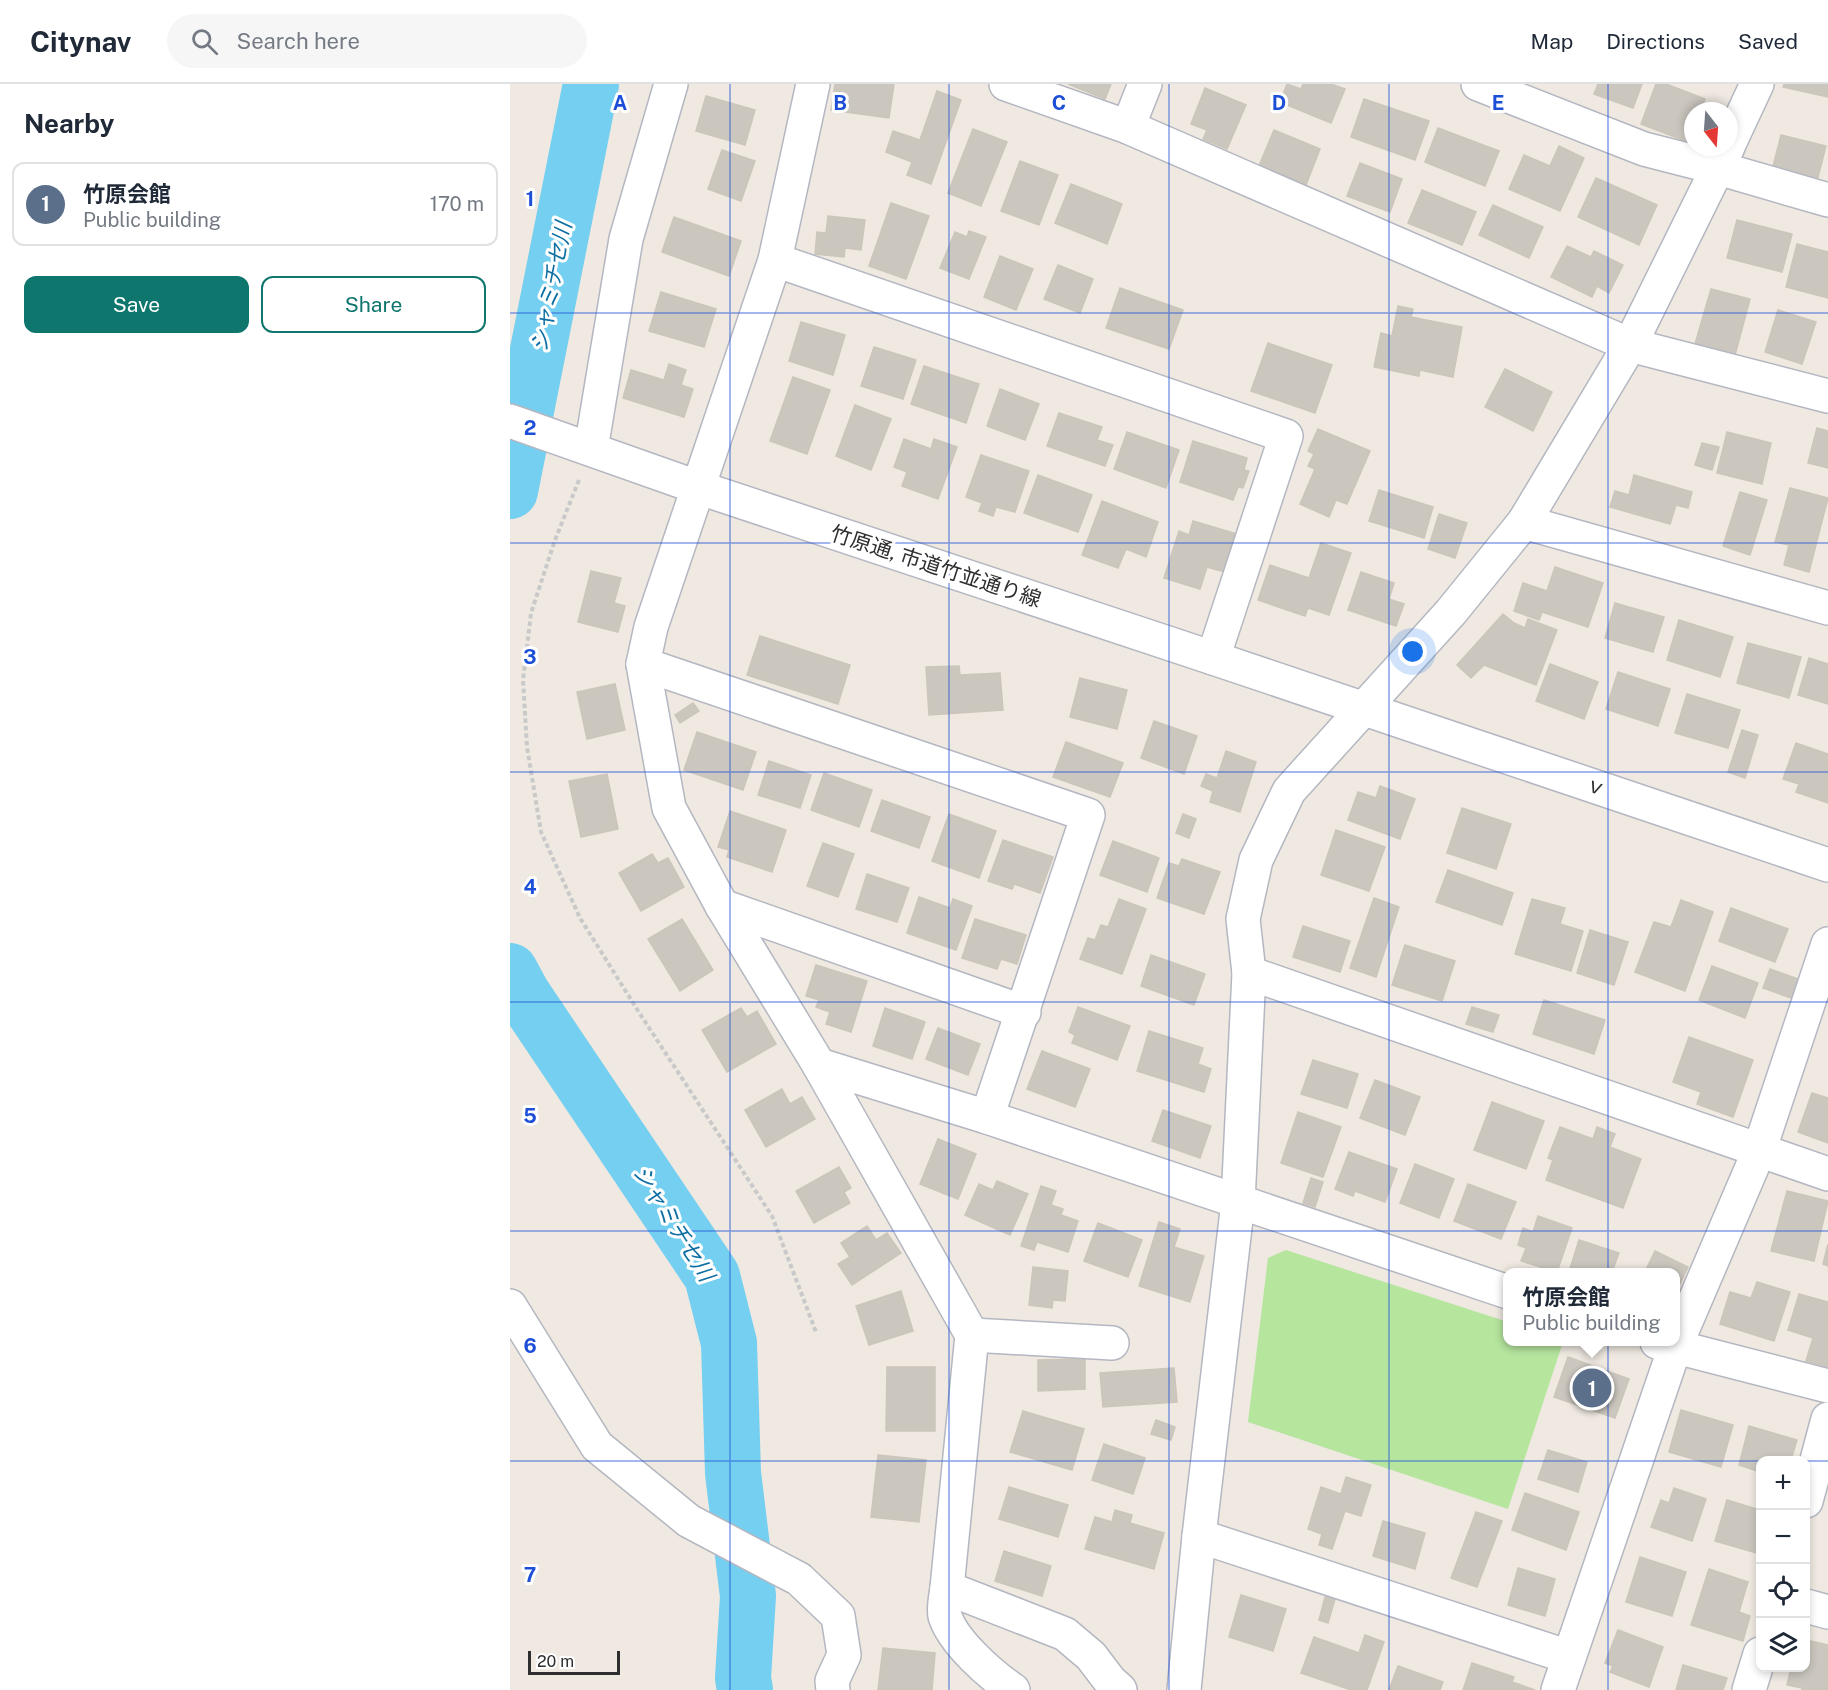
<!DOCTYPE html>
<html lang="en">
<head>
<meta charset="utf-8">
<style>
  :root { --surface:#fff; --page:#f6f6f7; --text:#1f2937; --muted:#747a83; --line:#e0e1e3; --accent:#0f766e }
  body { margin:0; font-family:"Public Sans","Noto Sans JP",sans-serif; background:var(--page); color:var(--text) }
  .controls { position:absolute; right:18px; bottom:18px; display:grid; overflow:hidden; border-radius:12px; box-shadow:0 3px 9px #0003 }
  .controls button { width:54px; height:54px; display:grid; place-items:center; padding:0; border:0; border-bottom:2px solid var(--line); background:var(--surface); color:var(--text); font:30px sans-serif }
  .compass { position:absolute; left:1174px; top:18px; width:54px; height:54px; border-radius:50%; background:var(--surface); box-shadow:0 3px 9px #0003; rotate:163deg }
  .scale { position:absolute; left:18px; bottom:15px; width:92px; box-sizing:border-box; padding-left:6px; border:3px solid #2e2e2e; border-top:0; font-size:16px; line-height:21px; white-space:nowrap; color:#2e2e2e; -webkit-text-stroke:4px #fff; paint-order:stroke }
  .you { position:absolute; left:903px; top:568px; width:21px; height:21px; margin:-15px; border:4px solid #fff; border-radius:50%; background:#1a73e8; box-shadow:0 0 0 9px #1a73e833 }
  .badge { display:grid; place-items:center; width:39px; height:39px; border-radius:50%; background:var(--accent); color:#fff; font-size:20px; font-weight:700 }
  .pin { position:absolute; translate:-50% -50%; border:3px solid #fff; box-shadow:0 2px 6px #0006 }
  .popup { position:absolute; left:993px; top:1184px; width:177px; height:78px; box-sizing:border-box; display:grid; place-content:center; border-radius:12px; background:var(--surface); filter:drop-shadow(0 2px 4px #0005); font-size:20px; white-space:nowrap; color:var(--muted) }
  .popup b { font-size:22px; color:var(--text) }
  .popup::after { content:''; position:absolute; left:50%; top:100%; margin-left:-12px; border:12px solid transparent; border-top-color:var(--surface) }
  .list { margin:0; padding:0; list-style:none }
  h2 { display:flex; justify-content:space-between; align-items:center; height:78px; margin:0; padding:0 24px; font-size:26px }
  h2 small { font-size:20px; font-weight:400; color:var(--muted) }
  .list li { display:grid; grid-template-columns:39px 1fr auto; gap:18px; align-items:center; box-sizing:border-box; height:84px; margin:0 12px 12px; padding:0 12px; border:2px solid var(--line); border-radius:12px }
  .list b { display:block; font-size:22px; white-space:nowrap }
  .list p { margin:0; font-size:20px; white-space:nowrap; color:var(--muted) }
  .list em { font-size:20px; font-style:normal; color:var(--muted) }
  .actions { display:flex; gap:12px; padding:18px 24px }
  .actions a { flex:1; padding:14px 0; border:2px solid var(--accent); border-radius:12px; text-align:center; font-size:21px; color:var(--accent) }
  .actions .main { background:var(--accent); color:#fff }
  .icon { flex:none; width:33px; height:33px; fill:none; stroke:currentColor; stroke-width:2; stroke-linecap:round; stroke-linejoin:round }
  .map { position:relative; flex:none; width:1318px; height:1606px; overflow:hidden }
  header { display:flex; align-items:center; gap:36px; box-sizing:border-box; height:84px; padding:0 30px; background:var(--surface); border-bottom:2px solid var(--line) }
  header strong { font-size:28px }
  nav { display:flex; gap:33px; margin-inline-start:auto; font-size:21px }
  .search { width:420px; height:54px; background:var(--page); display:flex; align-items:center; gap:15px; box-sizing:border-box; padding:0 21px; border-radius:33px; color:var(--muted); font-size:22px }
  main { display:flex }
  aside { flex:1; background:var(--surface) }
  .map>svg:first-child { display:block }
</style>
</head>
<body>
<header>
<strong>Citynav</strong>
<div class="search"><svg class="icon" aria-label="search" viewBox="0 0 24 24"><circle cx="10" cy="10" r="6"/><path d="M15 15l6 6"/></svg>Search here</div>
<nav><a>Map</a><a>Directions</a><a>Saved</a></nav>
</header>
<main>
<aside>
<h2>Nearby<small></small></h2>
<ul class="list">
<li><span class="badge" style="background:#5c6f8a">1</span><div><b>竹原会館</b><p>Public building</p></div><em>170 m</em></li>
</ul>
<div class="actions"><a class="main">Save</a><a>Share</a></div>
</aside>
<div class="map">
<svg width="1318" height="1606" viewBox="0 0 1318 1606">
  <rect width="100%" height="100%" fill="#efe9e1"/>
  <!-- green -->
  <path fill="#b6e59e" d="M776,1166L998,1238V1258H1053L998,1425L738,1338L758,1174Z"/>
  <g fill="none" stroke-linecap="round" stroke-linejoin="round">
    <!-- river -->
    <g stroke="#75cff0" stroke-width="56">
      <path d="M0,407L81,0"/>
      <path d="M0,887L13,911L202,1192L219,1259L223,1389L238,1512L233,1594L235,1606"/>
    </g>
  </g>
  <!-- building -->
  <g fill="#cbc7bf" stroke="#cbc5ba" stroke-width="1.5">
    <path d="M325,0H384L379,34L321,26Z"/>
    <path d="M558,0H601L595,15Z"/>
    <path d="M777,0L791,5L793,0H821L835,5L821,39L770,18Z"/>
    <path d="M1088,0H1132L1123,24L1084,10Z"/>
    <path d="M1146,0H1156L1195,15L1190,27H1183V44L1178,58L1131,40Z"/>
    <path d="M1274,0H1318V13L1273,3Z"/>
    <path d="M695,4L736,21L717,65L693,55L697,46L681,40Z"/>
    <path d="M427,7L451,16L421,100L397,91L402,78L376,68L383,47L410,56Z"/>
    <path d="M196,12L245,26L235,61L186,47Z"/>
    <path d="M854,15L919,37L905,76L841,53Z"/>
    <path d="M928,44L989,67L975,102L915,78Z"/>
    <path d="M463,45L497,58L471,122L438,109Z"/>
    <path d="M764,46L810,65L796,101L771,91L768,97L746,89Z"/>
    <path d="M1271,51L1316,62L1307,97L1262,86Z"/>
    <path d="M1049,62L1074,74L1050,127L999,105L1014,71L1040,82Z"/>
    <path d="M212,66L245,77L231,117L198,105Z"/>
    <path d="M510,77L548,91L529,141L491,127Z"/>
    <path d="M850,79L892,95L880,128L837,112Z"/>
    <path d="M1086,94L1147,121L1129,161L1068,133Z"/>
    <path d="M561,100L612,120L597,160L545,139Z"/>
    <path d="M912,106L966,128L952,161L898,139Z"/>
    <path d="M381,119L419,132L396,195L359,182Z"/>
    <path d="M983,121L1033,143L1019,174L969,151Z"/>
    <path d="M318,132L355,136L351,166L335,164L334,173L305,170L307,148L316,149Z"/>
    <path d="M164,133L231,157L219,192L152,168Z"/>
    <path d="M1227,136L1282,150L1272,188L1217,174Z"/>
    <path d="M459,147L476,153L459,195L430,184L445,148L457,153Z"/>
    <path d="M1287,160L1318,168V214L1276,203Z"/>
    <path d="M1057,162L1081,173L1084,167L1113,181L1099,209L1087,202L1082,213L1041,193Z"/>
    <path d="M490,172L523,185L506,226L474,213Z"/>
    <path d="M548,181L583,195L570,229L534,215Z"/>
    <path d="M610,204L673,226L659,265L596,244Z"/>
    <path d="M1201,205L1240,215L1225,271L1185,260Z"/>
    <path d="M151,208L206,225L194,263L139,247Z"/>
    <path d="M888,222L903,225L901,233L952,243L943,293L910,286L909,292L864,283L871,249L882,252Z"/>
    <path d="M1268,226L1306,238L1292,280L1255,268Z"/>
    <path d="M291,238L335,251L323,291L279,277Z"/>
    <path d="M758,259L822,281L805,329L741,307Z"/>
    <path d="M364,263L406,276L393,315L351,302Z"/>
    <path d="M159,280L176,286L171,301L183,305L174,333L113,314L121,286L154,296Z"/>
    <path d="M414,282L469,300L456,339L401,320Z"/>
    <path d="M995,285L1042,308L1023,347L975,323Z"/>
    <path d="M283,293L320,306L297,370L260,357Z"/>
    <path d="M490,305L529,320L515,356L477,342Z"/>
    <path d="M345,321L381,335L361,386L326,372Z"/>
    <path d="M549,329L592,343L587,356L603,361L595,382L537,362Z"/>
    <path d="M1307,344L1318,347V384L1298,379Z"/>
    <path d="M808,345L860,367L837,420L826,416L819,433L790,420L805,385L798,382L804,370L798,367Z"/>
    <path d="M617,348L669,366L656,404L604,385Z"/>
    <path d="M1217,348L1261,359L1252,400L1207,389Z"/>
    <path d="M394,355L421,365L424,355L447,363L428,415L392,402L397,388L384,383Z"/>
    <path d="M683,357L737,374L734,386L739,387L733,404L728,403L723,416L670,398Z"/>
    <path d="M1192,359L1209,363L1202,386L1185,381Z"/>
    <path d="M471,371L519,387L505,428L486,423L483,432L469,427L472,419L456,413Z"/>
    <path d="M528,391L582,411L568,448L514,429Z"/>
    <path d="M1124,391L1182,408L1178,424L1166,421L1160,440L1100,423L1105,407L1119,411Z"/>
    <path d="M1280,404L1318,414L1299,488L1274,481L1279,461L1265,458Z"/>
    <path d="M869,406L923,423L914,454L859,437Z"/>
    <path d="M1230,408L1257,416L1240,471L1213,462Z"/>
    <path d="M592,417L648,438L636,473L616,465L608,484L572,471Z"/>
    <path d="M929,430L957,439L945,474L918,465Z"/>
    <path d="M683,437L727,450L715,488L697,483L690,505L654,494L669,447L679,451Z"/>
    <path d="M811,459L841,469L819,531L798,524L795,532L748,516L760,481L799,494Z"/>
    <path d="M1045,483L1093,499L1078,543L1032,528L1029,536L1004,527L1013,499L1037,507Z"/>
    <path d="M81,487L111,494L104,519L115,522L108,548L68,538Z"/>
    <path d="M851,488L884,499L879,515L894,520L886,542L838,526Z"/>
    <path d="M1105,519L1154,533L1143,568L1095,554Z"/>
    <path d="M993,530L1004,539L1015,544L1018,535L1047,546L1026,601L974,581L961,594L947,581Z"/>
    <path d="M1169,536L1223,553L1210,593L1157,576Z"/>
    <path d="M250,552L340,581L328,620L237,591Z"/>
    <path d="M1238,559L1291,573L1279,614L1227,599Z"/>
    <path d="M1299,574L1318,580V620L1288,611Z"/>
    <path d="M1040,580L1088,598L1074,635L1026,617Z"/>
    <path d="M449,582L450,591L490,589L493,626L419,631L416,583Z"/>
    <path d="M1108,588L1160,605L1148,642L1096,625Z"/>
    <path d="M570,594L617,606L607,645L560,633Z"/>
    <path d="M105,600L115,646L77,655L67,608Z"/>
    <path d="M1177,610L1230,626L1218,664L1165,649Z"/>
    <path d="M183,619L189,627L170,639L165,631Z"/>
    <path d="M644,637L687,652L674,690L631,674Z"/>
    <path d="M1232,646L1248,651L1235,694L1218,688Z"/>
    <path d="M187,648L246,668L233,706L174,686Z"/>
    <path d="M556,658L613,679L600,713L543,693Z"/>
    <path d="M1286,659L1318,670V719L1286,708L1289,700L1273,695Z"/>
    <path d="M716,667L746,678L730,728L700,718L703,707L691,702L696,690L707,694Z"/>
    <path d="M259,677L301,691L290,724L248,711Z"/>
    <path d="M314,689L362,706L349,743L301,726Z"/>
    <path d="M97,690L108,745L71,753L59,697Z"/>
    <path d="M870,702L905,715L890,755L838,736L848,708L866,714Z"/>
    <path d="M372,716L420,733L409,764L361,747Z"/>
    <path d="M952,724L1001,740L986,785L937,769Z"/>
    <path d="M220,727L276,746L262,788L217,773L219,766L208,763Z"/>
    <path d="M439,730L486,747L469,794L422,777Z"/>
    <path d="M673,730L686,735L679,754L666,749Z"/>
    <path d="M826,746L875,763L859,807L811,791Z"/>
    <path d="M493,756L543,773L530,809L504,800L502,805L478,797Z"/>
    <path d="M603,757L649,774L637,808L590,791Z"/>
    <path d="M313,759L344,770L328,813L297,802Z"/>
    <path d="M142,770L148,779L158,774L174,803L131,827L109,789Z"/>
    <path d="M672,775L710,788L694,830L647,814L659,779L669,782Z"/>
    <path d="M938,786L1003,809L992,841L926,818Z"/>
    <path d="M357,790L399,804L387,838L346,825Z"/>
    <path d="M409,813L440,824L443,815L462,822L446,866L397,849Z"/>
    <path d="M864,814L889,823L866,893L840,884Z"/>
    <path d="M609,815L636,825L612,890L570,875L578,854L585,856L591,841L598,843Z"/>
    <path d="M1022,815L1055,824L1050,840L1073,847L1061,887L1005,870Z"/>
    <path d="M1171,816L1203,828L1175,907L1125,888L1144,838L1161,843Z"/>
    <path d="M1221,824L1278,845L1265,878L1209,857Z"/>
    <path d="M172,835L203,886L170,907L138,855Z"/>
    <path d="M465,835L516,851L507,880L491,875L487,885L452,874Z"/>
    <path d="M793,842L840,857L830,888L783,873Z"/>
    <path d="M1080,846L1118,858L1104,901L1067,889Z"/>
    <path d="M895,861L945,877L932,917L882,901Z"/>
    <path d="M641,871L695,890L684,921L631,902Z"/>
    <path d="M306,881L357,897L341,948L316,940L320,928L306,923L309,916L296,912Z"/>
    <path d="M1202,882L1248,899L1235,934L1189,916Z"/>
    <path d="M1260,885L1288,895L1281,914L1253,904Z"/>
    <path d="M1034,916L1095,936L1084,970L1023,950Z"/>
    <path d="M568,923L620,942L607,976L562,959L565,951L559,948Z"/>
    <path d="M962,923L989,931L983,948L956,940Z"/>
    <path d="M231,924L237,933L247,927L266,960L217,988L192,946Z"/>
    <path d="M375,924L415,938L402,975L363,962Z"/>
    <path d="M428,944L470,960L458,991L416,975Z"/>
    <path d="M639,947L693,964L688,980L701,985L694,1008L627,987Z"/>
    <path d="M1179,953L1243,976L1223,1033L1187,1020L1191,1008L1163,998Z"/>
    <path d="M532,967L580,985L565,1023L517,1005Z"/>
    <path d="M803,976L848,990L837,1024L791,1010Z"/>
    <path d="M865,996L910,1013L895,1051L850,1034Z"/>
    <path d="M272,1005L280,1020L292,1013L305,1035L256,1063L235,1026Z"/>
    <path d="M1302,1009L1318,1014V1059L1288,1048Z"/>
    <path d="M982,1018L1034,1037L1016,1085L964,1066Z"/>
    <path d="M653,1026L701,1042L690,1074L642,1057Z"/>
    <path d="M788,1028L831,1043L813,1093L771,1079Z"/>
    <path d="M1050,1043L1083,1055L1087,1043L1105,1050L1100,1063L1131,1075L1113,1124L1036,1096L1043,1076L1038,1074Z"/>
    <path d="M428,1055L466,1070L448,1115L410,1100Z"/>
    <path d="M839,1068L887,1085L875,1118L845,1107L843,1112L825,1105Z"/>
    <path d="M905,1080L944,1095L929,1134L890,1119Z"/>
    <path d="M329,1083L341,1104L334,1108L340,1119L304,1139L286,1107Z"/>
    <path d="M801,1094L813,1098L805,1123L793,1119Z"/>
    <path d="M487,1097L518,1110L500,1151L455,1131L469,1100L483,1106Z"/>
    <path d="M958,1100L1006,1118L991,1155L944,1137Z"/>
    <path d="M531,1102L546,1107L541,1121L553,1125L551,1131L568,1137L558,1168L527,1158L524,1166L511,1162Z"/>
    <path d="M1277,1107L1318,1117L1304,1177L1261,1167Z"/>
    <path d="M1028,1132L1062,1144L1047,1188L1011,1177L1016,1164L1008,1161L1013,1144L1023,1148Z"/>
    <path d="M649,1138L670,1145L664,1163L694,1172L680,1218L629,1202Z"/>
    <path d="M588,1139L632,1156L618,1193L574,1177Z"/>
    <path d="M357,1142L366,1156L377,1149L391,1169L342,1201L328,1180L340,1173L331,1159Z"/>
    <path d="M1069,1156L1109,1169L1102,1188H1059Z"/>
    <path d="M1318,1160V1182L1313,1180Z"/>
    <path d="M1145,1167L1178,1183L1166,1208V1188H1135Z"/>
    <path d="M523,1183L558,1187L555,1217L543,1216L542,1224L519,1221Z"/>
    <path d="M1247,1198L1280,1208L1264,1257L1210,1240L1220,1208L1241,1214Z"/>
    <path d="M391,1207L403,1247L359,1261L346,1222Z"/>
    <path d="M1289,1210L1318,1218V1283L1296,1277L1303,1254L1278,1246Z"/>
    <path d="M1058,1273L1119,1295L1105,1334L1044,1313Z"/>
    <path d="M575,1275V1305L528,1307V1276Z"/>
    <path d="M377,1283H425V1347H376Z"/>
    <path d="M664,1284L667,1318L593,1323L590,1289Z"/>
    <path d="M1171,1326L1223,1341L1211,1383L1159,1368Z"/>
    <path d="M513,1327L574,1345L562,1386L500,1368Z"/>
    <path d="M646,1336L665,1343L661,1356L641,1350Z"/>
    <path d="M1239,1342L1287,1356L1281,1376H1250V1388L1229,1381Z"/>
    <path d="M594,1360L635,1374L623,1410L582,1396Z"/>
    <path d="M1038,1366L1077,1378L1068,1408L1028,1395Z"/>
    <path d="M368,1371L416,1376L409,1438L361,1433Z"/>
    <path d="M836,1393L861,1401L851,1432L835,1427L822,1465L809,1461L812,1450L798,1445L811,1403L831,1410Z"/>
    <path d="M499,1403L558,1421L548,1453L489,1435Z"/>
    <path d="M1164,1404L1196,1415L1182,1457L1141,1443L1151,1416L1159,1419Z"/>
    <path d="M1015,1409L1069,1428L1056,1466L1002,1446Z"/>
    <path d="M1217,1416L1250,1426V1470L1205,1457Z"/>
    <path d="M605,1426L622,1431L620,1439L654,1449L644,1485L575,1465L585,1433L602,1438Z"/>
    <path d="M966,1428L992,1437L967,1503L941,1494Z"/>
    <path d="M873,1437L915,1449L905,1485L863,1472Z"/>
    <path d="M494,1467L541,1482L532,1512L485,1497Z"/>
    <path d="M1130,1473L1176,1488L1162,1532L1116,1518Z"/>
    <path d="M1008,1484L1045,1495L1035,1532L998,1521Z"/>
    <path d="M1199,1485L1238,1498L1229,1528L1240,1532L1233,1557L1181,1541Z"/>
    <path d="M731,1511L776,1525L763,1567L719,1553Z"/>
    <path d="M815,1513L825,1515L818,1539L809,1536Z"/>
    <path d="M1108,1546L1153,1563L1139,1603L1100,1588L1103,1582L1095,1579Z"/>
    <path d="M855,1551L874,1558L857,1606H841L791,1589L804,1553L849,1569Z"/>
    <path d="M1296,1556L1318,1561V1606H1292V1604L1277,1601L1281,1584H1296Z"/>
    <path d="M373,1564L425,1569L422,1606H368Z"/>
    <path d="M962,1579L1004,1593L1002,1598L1025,1606H953Z"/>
    <path d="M1173,1581L1217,1594L1213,1606H1166Z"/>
    <path d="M888,1582L933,1598L930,1606H879Z"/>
  </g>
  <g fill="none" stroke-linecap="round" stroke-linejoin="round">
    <defs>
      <g id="minor">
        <path d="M496,0L618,43L1120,261L1318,312"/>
        <path d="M968,0L1134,65L1208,84L1318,116"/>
        <path d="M618,43L635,0"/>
        <path d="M1219,60L1247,0"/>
        <path d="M265,176L303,0"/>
        <path d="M0,337L187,403L703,574L1318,781"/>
        <path d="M81,365L116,155L161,0"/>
        <path d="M1014,438L1318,524"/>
        <path d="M133,580L578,731L477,1033"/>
        <path d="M212,822L514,928"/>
        <path d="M739,889L1318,1090"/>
        <path d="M309,981L477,1033L998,1208"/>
        <path d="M0,1222L87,1362L179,1437L289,1495L328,1532L334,1571L322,1597L323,1606"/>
        <path d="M462,1251L602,1259"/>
        <path d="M1147,1258L1318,1302"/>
        <path d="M1296,1417L1318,1335"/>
        <path d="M689,1452L1059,1573"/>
        <path d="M437,1504C436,1512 433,1525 435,1532C443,1558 481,1591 503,1606"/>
        <path d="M1296,1522L1318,1528"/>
        <path d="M610,1606L600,1597L581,1572L555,1550L437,1504L462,1251L309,981L212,822L159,724L133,580L141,543L265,176L776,352L703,574"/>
        <path d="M674,1606L689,1452L728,1118L739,889L733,835L746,776L779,707L941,528L1014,438L1120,261L1218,63"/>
        <path d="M1048,1606L1165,1263L1249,1067L1318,860"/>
        <path d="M1239,1606L1250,1570"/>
      </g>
    </defs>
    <!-- minor casing -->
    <use href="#minor" stroke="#b4b7c1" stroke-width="36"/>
    <!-- path -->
    <path stroke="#c9c9c9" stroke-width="4" stroke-dasharray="4.5 3" stroke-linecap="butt" d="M69,396L45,456L21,529L13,596L17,663L31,748L70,834L130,930L262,1132L306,1248"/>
    <!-- minor -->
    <use href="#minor" stroke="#fff" stroke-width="33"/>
  </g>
  <!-- grid -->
  <path fill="none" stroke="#1d4ed8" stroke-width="1.5" stroke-opacity="0.55" d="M220,0V1606M439,0V1606M659,0V1606M879,0V1606M1098,0V1606M0,229H1318M0,459H1318M0,688H1318M0,918H1318M0,1147H1318M0,1377H1250M1296,1377H1318"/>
  <g text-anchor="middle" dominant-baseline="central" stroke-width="6" stroke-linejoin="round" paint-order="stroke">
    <!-- street labels -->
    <g font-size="21" fill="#2e2e2e" stroke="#fff">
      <text transform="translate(426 482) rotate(18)">竹原通, 市道竹並通り線</text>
      <text transform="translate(1086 702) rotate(19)">ｖ</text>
    </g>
    <!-- water labels -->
    <g font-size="22" font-style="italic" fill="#0d6fa3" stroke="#fff">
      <text transform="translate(41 203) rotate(-79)">シャミチセ川</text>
      <text transform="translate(164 1139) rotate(58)">シャミチセ川</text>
    </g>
  </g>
  <g font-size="20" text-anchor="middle" font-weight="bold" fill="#1d4ed8" stroke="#fff" stroke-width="6" stroke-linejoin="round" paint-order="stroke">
    <text x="110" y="26">A</text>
    <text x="330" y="26">B</text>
    <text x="549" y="26">C</text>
    <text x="769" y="26">D</text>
    <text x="988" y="26">E</text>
    <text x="20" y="122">1</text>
    <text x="20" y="351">2</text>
    <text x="20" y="580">3</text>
    <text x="20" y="810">4</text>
    <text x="20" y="1039">5</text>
    <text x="20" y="1269">6</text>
    <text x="20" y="1498">7</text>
  </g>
</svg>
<div class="controls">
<button>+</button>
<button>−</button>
<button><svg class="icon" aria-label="locate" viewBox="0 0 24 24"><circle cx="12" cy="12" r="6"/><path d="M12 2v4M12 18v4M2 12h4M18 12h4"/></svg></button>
<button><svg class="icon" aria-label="layers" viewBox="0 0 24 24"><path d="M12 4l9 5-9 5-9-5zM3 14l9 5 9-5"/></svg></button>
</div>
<svg class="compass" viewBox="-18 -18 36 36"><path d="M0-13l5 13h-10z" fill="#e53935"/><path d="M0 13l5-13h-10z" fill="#747a83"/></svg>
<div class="scale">20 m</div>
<div class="you"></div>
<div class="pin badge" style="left:1082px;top:1304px;background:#5c6f8a">1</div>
<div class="popup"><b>竹原会館</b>Public building</div>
</div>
</main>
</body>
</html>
